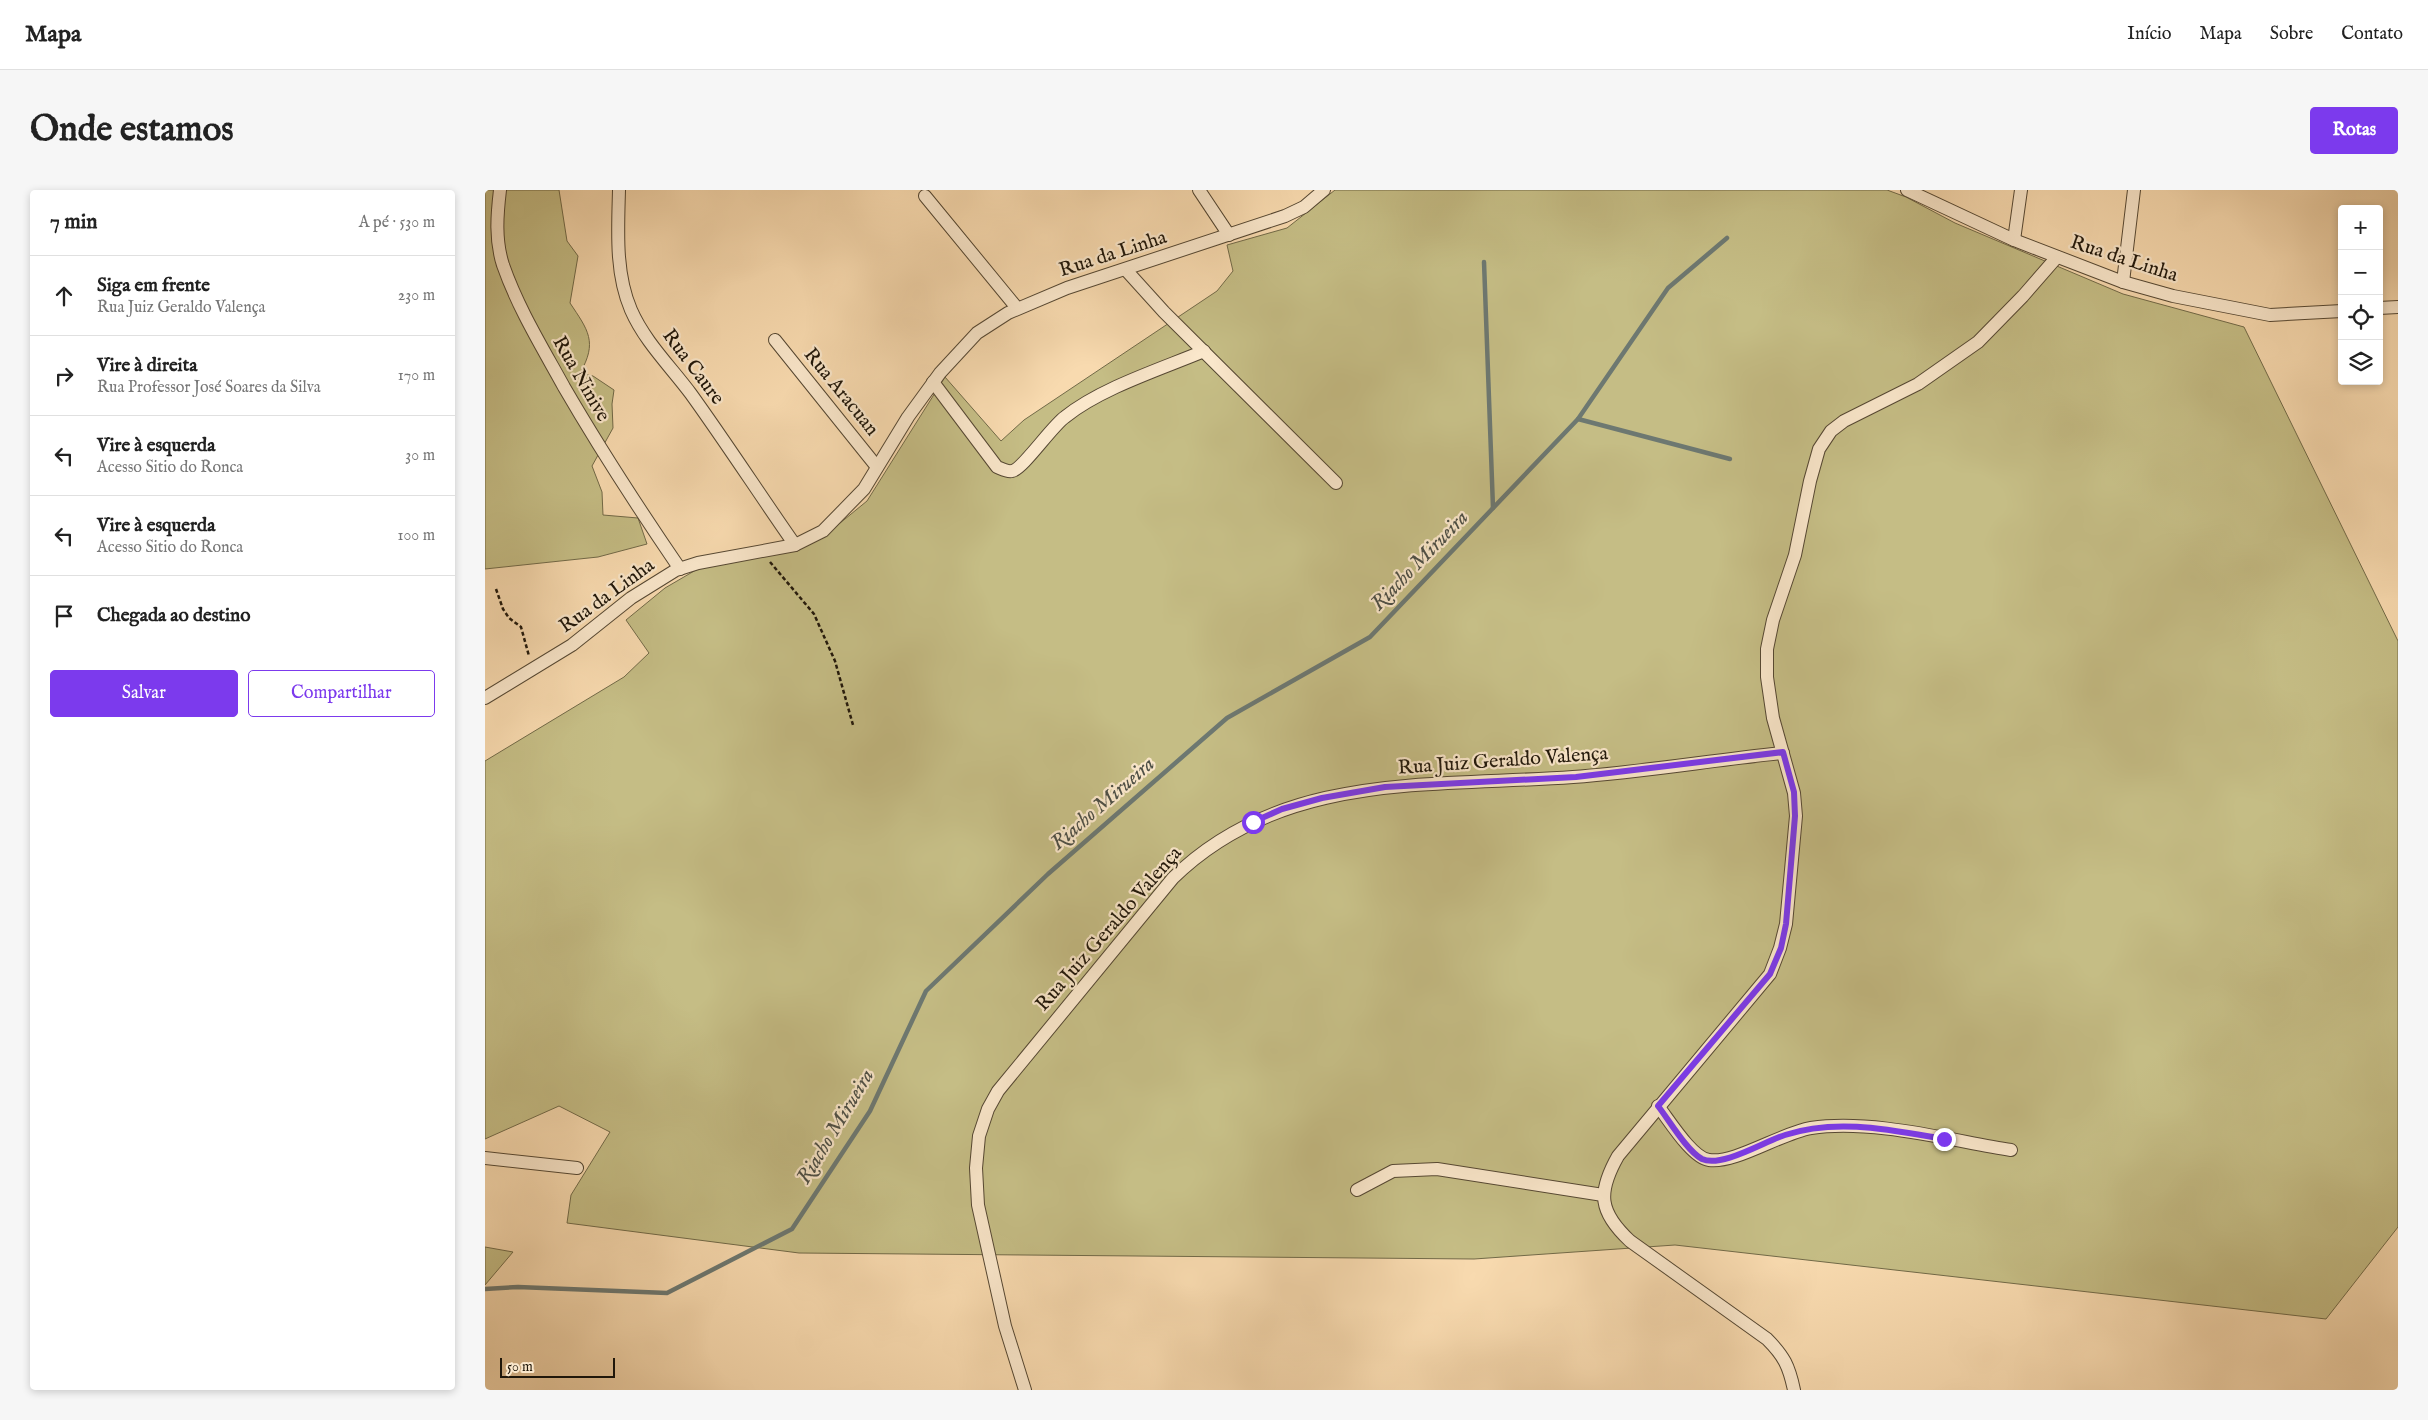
<!DOCTYPE html>
<html lang="pt">
<head>
<meta charset="utf-8">
<style>
  :root { --surface:#fff; --page:#f6f6f6; --text:#222; --muted:#767676; --line:#e0e0e0; --accent:#7c3aed }
  body { margin:0; font-family:"IM FELL English",serif; background:var(--page); color:var(--text) }
  .controls { position:absolute; right:15px; top:15px; display:grid; overflow:hidden; border-radius:5px; box-shadow:0 2px 8px #0003 }
  .controls button { width:45px; height:45px; display:grid; place-items:center; padding:0; border:0; border-bottom:1px solid var(--line); background:var(--surface); color:var(--text); font:25px sans-serif }
  .scale { position:absolute; left:15px; bottom:12px; width:115px; box-sizing:border-box; padding-left:5px; border:2px solid #20170a; border-top:0; font-size:14px; line-height:18px; white-space:nowrap; color:#20170a; -webkit-text-stroke:4px #fae7cb; paint-order:stroke }
  .stop { position:absolute; width:15px; height:15px; margin:-11px; border:4px solid #7c3aed; border-radius:50%; background:#fff }
  .stop.end { background:#7c3aed; border-color:#fff; box-shadow:0 1px 5px #0008 }
  .list { margin:0; padding:0; list-style:none }
  h2 { display:flex; justify-content:space-between; align-items:center; height:65px; margin:0; padding:0 20px; font-size:21px }
  h2 small { font-size:16px; font-weight:400; color:var(--muted) }
  .list li { display:grid; grid-template-columns:32px 1fr auto; gap:15px; align-items:center; box-sizing:border-box; height:80px; padding:0 20px; border-top:1px solid var(--line) }
  .list b { display:block; font-size:19px; white-space:nowrap }
  .list p { margin:0; font-size:16px; white-space:nowrap; color:var(--muted) }
  .list em { font-size:16px; font-style:normal; color:var(--muted) }
  .actions { display:flex; gap:10px; padding:15px 20px }
  .actions a { flex:1; padding:11px 0; border:1px solid var(--accent); border-radius:5px; text-align:center; font-size:18px; color:var(--accent) }
  .actions .main { background:var(--accent); color:#fff }
  .icon { flex:none; width:28px; height:28px; fill:none; stroke:currentColor; stroke-width:2; stroke-linecap:round; stroke-linejoin:round }
  .map { position:relative; flex:none; width:1913px; height:1200px; overflow:hidden; border-radius:5px }
  header { display:flex; align-items:center; gap:30px; box-sizing:border-box; height:70px; padding:0 25px; background:var(--surface); border-bottom:1px solid var(--line) }
  header strong { font-size:24px }
  nav { display:flex; gap:28px; margin-inline-start:auto; font-size:18px }
  .intro { display:flex; align-items:center; justify-content:space-between; box-sizing:border-box; height:120px; padding:0 30px }
  h1 { margin:0; font-size:35px }
  .button { padding:12px 22px; border-radius:5px; background:var(--accent); color:#fff; font-size:18px; font-weight:700 }
  main { display:flex; gap:30px; padding:0 30px }
  aside { flex:1; background:var(--surface); border-radius:5px; box-shadow:0 2px 8px #0003 }
  .map>svg:first-child { display:block }
</style>
</head>
<body>
<header>
<strong>Mapa</strong>
<nav><a>Início</a><a>Mapa</a><a>Sobre</a><a>Contato</a></nav>
</header>
<div class="intro"><h1>Onde estamos</h1><a class="button">Rotas</a></div>
<main>
<aside>
<h2>7 min<small>A pé · 530 m</small></h2>
<ul class="list">
<li><svg class="icon" aria-label="ahead" viewBox="0 0 24 24"><path d="M12 20V5M6 11l6-6 6 6"/></svg><div><b>Siga em frente</b><p>Rua Juiz Geraldo Valença</p></div><em>230 m</em></li>
<li><svg class="icon" aria-label="right" viewBox="0 0 24 24"><path d="M7 20v-9h11M14 6l5 5-5 5"/></svg><div><b>Vire à direita</b><p>Rua Professor José Soares da Silva</p></div><em>170 m</em></li>
<li><svg class="icon" aria-label="left" viewBox="0 0 24 24"><path d="M17 20v-9H6M10 6l-5 5 5 5"/></svg><div><b>Vire à esquerda</b><p>Acesso Sitio do Ronca</p></div><em>30 m</em></li>
<li><svg class="icon" aria-label="left" viewBox="0 0 24 24"><path d="M17 20v-9H6M10 6l-5 5 5 5"/></svg><div><b>Vire à esquerda</b><p>Acesso Sitio do Ronca</p></div><em>100 m</em></li>
<li><svg class="icon" aria-label="arrive" viewBox="0 0 24 24"><path d="M6 21V4h12l-3 4 3 4H6"/></svg><div><b>Chegada ao destino</b></div></li>
</ul>
<div class="actions"><a class="main">Salvar</a><a>Compartilhar</a></div>
</aside>
<div class="map">
<svg width="1913" height="1200" viewBox="0 0 1913 1200">
  <rect width="100%" height="100%" fill="#f8daaf"/>
  <filter id="stains"><feTurbulence type="fractalNoise" baseFrequency=".004" numOctaves="4"/><feColorMatrix values="0 0 0 0 .2 0 0 0 0 .09 0 0 0 0 .02 0 0 0 .5 -.17"/></filter>
  <radialGradient id="worn" r=".72"><stop offset=".6" stop-color="#630" stop-opacity="0"/><stop offset="1" stop-color="#630" stop-opacity=".3"/></radialGradient>
  <!-- green -->
  <g fill="#c5bd85" stroke="#726a48">
    <path d="M0,0H74L82,51L93,66L85,113C103,140 113,152 95,183L108,186L129,200L127,214L128,238L107,276L117,302L118,325L153,328L162,354L113,367L0,379Z"/>
    <path d="M850,0H1402L1421,7L1470,33L1638,104L1759,137L1913,451V1037L1841,1129L1190,1055L989,1069L314,1063L82,1033L86,1005L125,942L74,916L0,949V571L139,487L164,463L141,430L180,398L216,377L338,347L382,311L460,187L516,251L539,230L732,101L748,81L742,55L802,38Z"/>
    <path d="M0,1057L28,1062L0,1095Z"/>
  </g>
  <g fill="none" stroke-linecap="round" stroke-linejoin="round">
    <!-- stream -->
    <g stroke="#6d7871" stroke-width="4.5">
      <path d="M999,72L1008,318"/>
      <path d="M1093,229L1245,269"/>
      <path d="M0,1099L33,1097L182,1103L307,1039L385,921L441,801L563,684L742,528L885,447L1093,229L1183,98L1242,48"/>
    </g>
    <defs>
      <g id="minor">
        <path d="M15,0C12,25 10,50 18,75C33,118 57,157 79,197C115,259 154,319 195,379"/>
        <path d="M134,0C133,40 130,83 146,120C160,152 186,177 206,204C242,254 275,305 310,355"/>
        <path d="M714,0L744,45"/>
        <path d="M1422,0L1529,50L1638,92L1688,106L1785,125L1857,121"/>
        <path d="M440,6L532,118"/>
        <path d="M1529,50L1536,0"/>
        <path d="M641,80L679,122L851,293"/>
        <path d="M1638,92L1649,0"/>
        <path d="M1894,118L1913,117"/>
        <path d="M290,150L392,277"/>
        <path d="M448,192L512,277C517,279 522,282 527,281C537,280 567,236 580,227C616,198 676,179 719,161"/>
        <path d="M0,508L87,455L146,408L191,380L213,373L310,355L338,341L379,299L423,227L455,183L492,143L523,123L582,98L800,26L819,17L839,0"/>
        <path d="M1173,916C1184,930 1207,968 1224,970C1250,974 1296,943 1326,938C1387,929 1464,950 1526,960"/>
        <path d="M0,968L92,978"/>
        <path d="M872,1000L908,981L952,979L1118,1005"/>
        <path d="M540,1200L520,1136L493,1015L491,978L494,946L503,919L513,901L688,688C797,581 948,597 1088,587C1158,582 1228,570 1298,563"/>
        <path d="M1309,1200C1304,1176 1299,1166 1282,1149L1145,1051C1114,1022 1112,1003 1133,966L1285,784L1295,758L1301,734L1311,626L1309,603L1288,528L1282,487V459L1288,430L1310,365L1325,291L1334,259L1346,241L1359,231L1433,194L1493,152L1538,106L1572,67"/>
      </g>
    </defs>
    <!-- minor casing -->
    <use href="#minor" stroke="#564833" stroke-width="14"/>
    <!-- path -->
    <g stroke="#20170a" stroke-width="2.5" stroke-dasharray="4 2.5" stroke-linecap="butt">
      <path d="M285,372L329,424L350,471L368,535"/>
      <path d="M11,399L18,419L24,428L36,437L44,466"/>
    </g>
    <!-- minor -->
    <use href="#minor" stroke="#fae7cb" stroke-width="12"/>
  </g>
  <g fill="none" stroke-linecap="round" stroke-linejoin="round">
    <!-- route -->
    <path stroke="#7c3aed" stroke-width="6" d="M768,632L797,619L837,608L900,597L1091,587L1298,562L1309,602L1310,626L1301,734L1296,758L1285,784L1173,916C1184,930 1202,961 1217,969C1237,978 1280,951 1300,945C1352,928 1406,940 1459,949"/>
  </g>
  <g text-anchor="middle" dominant-baseline="central" stroke-width="4.5" stroke-linejoin="round" paint-order="stroke">
    <!-- street labels -->
    <g font-size="20" fill="#20170a" stroke="#fae7cb">
      <text transform="translate(628 64) rotate(-18)">Rua da Linha</text>
      <text transform="translate(1639 69) rotate(18)">Rua da Linha</text>
      <text transform="translate(208 177) rotate(53)">Rua Caure</text>
      <text transform="translate(96 189) rotate(60)">Rua Ninive</text>
      <text transform="translate(356 202) rotate(51)">Rua Aracuan</text>
      <text transform="translate(122 406) rotate(-36)">Rua da Linha</text>
      <text transform="translate(1018 571) rotate(-4)">Rua Juiz Geraldo Valença</text>
      <text transform="translate(624 739) rotate(-49)">Rua Juiz Geraldo Valença</text>
    </g>
    <!-- water labels -->
    <g font-size="21" font-style="italic" fill="#4d4f46" stroke="#fae7cb">
      <text transform="translate(935 371) rotate(-46)">Riacho Mirueira</text>
      <text transform="translate(618 614) rotate(-41)">Riacho Mirueira</text>
      <text transform="translate(351 937) rotate(-59)">Riacho Mirueira</text>
    </g>
  </g>
  <rect width="100%" height="100%" filter="url(#stains)"/>
  <rect width="100%" height="100%" fill="url(#worn)"/>
</svg>
<div class="controls">
<button>+</button>
<button>−</button>
<button><svg class="icon" aria-label="locate" viewBox="0 0 24 24"><circle cx="12" cy="12" r="6"/><path d="M12 2v4M12 18v4M2 12h4M18 12h4"/></svg></button>
<button><svg class="icon" aria-label="layers" viewBox="0 0 24 24"><path d="M12 4l9 5-9 5-9-5zM3 14l9 5 9-5"/></svg></button>
</div>
<div class="scale">50 m</div>
<div class="stop" style="left:768px;top:632px"></div>
<div class="stop end" style="left:1459px;top:949px"></div>
</div>
</main>
</body>
</html>
